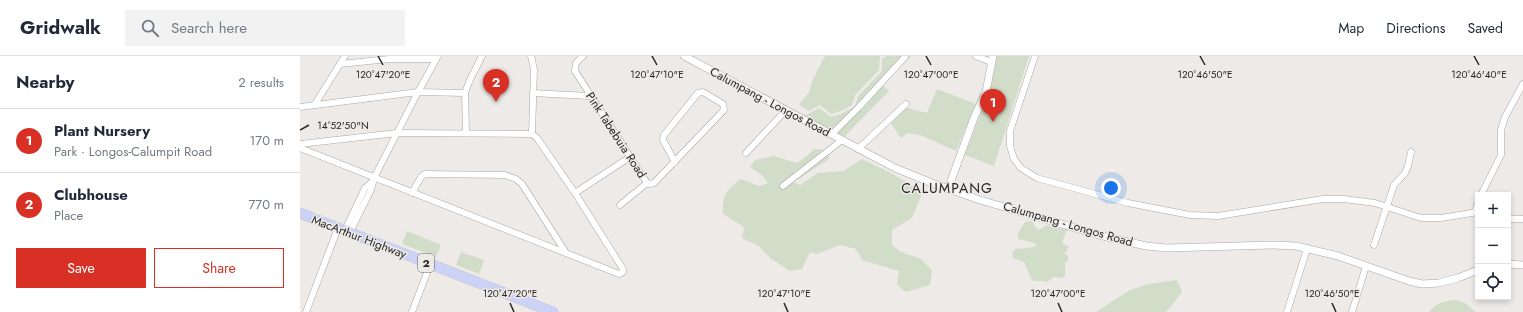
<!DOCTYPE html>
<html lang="en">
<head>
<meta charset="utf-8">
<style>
  :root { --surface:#fff; --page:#f2f2f3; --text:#1f2937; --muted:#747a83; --line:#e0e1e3; --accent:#d93025 }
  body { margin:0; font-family:Jost,sans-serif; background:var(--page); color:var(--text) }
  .controls { position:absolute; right:12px; bottom:12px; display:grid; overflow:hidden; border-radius:0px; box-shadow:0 2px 6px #0003 }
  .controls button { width:36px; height:36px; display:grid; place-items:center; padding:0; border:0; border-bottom:1px solid var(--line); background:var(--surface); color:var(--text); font:20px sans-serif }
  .you { position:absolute; left:811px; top:132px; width:14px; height:14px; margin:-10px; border:3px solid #fff; border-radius:50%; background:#1a73e8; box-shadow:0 0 0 6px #1a73e833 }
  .badge { display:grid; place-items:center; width:26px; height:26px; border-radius:50%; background:var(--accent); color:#fff; font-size:13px; font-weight:700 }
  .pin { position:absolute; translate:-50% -33px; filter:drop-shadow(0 1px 2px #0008) }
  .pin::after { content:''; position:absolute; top:21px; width:14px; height:12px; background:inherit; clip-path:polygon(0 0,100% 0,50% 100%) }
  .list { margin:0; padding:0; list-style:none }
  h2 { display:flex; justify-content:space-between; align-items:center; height:52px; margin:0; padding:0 16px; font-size:17px }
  h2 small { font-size:13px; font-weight:400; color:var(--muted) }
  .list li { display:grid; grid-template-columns:26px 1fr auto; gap:12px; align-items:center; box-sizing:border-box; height:64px; padding:0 16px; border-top:1px solid var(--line) }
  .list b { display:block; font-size:15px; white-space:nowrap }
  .list p { margin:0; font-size:13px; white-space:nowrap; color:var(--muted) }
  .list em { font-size:13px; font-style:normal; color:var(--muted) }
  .actions { display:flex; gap:8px; padding:12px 16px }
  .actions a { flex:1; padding:9px 0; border:1px solid var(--accent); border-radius:0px; text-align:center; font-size:14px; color:var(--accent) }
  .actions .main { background:var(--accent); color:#fff }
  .icon { flex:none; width:22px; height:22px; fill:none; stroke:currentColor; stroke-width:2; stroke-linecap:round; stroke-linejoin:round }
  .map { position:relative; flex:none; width:1223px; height:256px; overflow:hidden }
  header { display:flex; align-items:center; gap:24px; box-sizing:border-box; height:56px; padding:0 20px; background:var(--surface); border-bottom:1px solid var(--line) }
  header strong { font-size:19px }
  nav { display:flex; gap:22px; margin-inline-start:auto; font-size:14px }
  .search { width:280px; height:36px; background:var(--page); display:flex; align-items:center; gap:10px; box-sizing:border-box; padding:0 14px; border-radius:0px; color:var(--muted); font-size:15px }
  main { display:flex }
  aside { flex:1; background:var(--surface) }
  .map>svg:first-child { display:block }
</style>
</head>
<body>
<header>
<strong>Gridwalk</strong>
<div class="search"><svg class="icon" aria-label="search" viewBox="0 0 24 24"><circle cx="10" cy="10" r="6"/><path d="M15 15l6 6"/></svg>Search here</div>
<nav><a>Map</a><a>Directions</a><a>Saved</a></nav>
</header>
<main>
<aside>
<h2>Nearby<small>2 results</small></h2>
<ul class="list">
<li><span class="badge">1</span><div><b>Plant Nursery</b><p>Park · Longos-Calumpit Road</p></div><em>170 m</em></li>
<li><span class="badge">2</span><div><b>Clubhouse</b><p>Place</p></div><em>770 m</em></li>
</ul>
<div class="actions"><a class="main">Save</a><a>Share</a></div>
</aside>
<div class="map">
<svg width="1223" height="256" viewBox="0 0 1223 256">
  <rect width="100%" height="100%" fill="#eeeae8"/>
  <!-- green -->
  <g fill="#d1ddc9">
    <path d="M525,0H580L579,14L555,39L552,49L541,55L531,58L520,49L509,55L499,49L509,36L513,23Z"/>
    <path d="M587,0H611L582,29L589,35L544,81L504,60L519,52L531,61L541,58L555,50L558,40L582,15V3Z"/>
    <path d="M696,0H729L694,110L665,99L690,32Z"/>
    <path d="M637,33L676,48L656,95L620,79L608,77L601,82L590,66L604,51L627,57Z"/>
    <path d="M514,93L528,94L529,103L494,126L500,129L518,117L543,115L562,103L589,116L613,130L621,140L612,162L592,174V189L601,196L621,203L632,214L630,229L606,236L597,229L599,215L562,204L556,193L540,189L517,198L510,196L502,213L490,215L470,202L459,190L442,182L444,171L423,158C422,140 426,134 441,123L459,130L468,127L462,119L450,111L455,104L474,100L497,107L508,99Z"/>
    <path d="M732,165L736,172L739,174L747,169L762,173L764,172L767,174L762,187L769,191L766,196L764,197L768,200V204L765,207V220L761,222L754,221L747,226C741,224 737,226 732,224L724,206L713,202L712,196L715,193L734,191L736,190L735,187L718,183V177L725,166Z"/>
    <path d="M107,175L141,189L136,201L102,188Z"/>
    <path d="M161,196L184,204L179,218L156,209Z"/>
    <path d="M877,224L882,236L869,253L865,256H796L830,234L849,228Z"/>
    <path d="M1156,244L1165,247L1175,256H1129C1136,247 1145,245 1156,244Z"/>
  </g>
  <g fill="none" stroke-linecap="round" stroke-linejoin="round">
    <defs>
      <g id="minor">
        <path d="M231,0L234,13L232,78"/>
        <path d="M283,0L276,7L275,15L347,127L350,128L354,127L424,54L423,48L403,36L398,37L364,79L363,84L375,106"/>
        <path d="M676,0L691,6"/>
        <path d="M735,0L710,75V90L714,103L721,112L737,122L828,147L890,159L918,160L1023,143H1044L1075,147L1121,162H1141L1178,156"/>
        <path d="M40,8L89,3H136"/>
        <path d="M165,37L166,77"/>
        <path d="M233,37L289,40"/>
        <path d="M15,48L45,0"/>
        <path d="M0,51L118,36L165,37L169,26L182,0"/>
        <path d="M532,78L559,51L605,1"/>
        <path d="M0,88L97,77L232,78L237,82L275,137L323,213V216L319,218L0,92"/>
        <path d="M558,93L606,48"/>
        <path d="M446,97L486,54"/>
        <path d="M483,130L542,84"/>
        <path d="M112,137L121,121L125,118L205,119L216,123L222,128L266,197"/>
        <path d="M275,137L330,101"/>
        <path d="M1181,139L1201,99V74L1205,61L1223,28"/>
        <path d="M320,149L347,127"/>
        <path d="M1175,155L1178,147"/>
        <path d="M1208,163H1223"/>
        <path d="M45,174L65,132L72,126"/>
        <path d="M50,176L71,134L74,122L118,36L138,0"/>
        <path d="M1074,189L1094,129L1105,117L1108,110L1111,96"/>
        <path d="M6,256L38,172"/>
        <path d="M112,256L130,209"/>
        <path d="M987,256L1007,193"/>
        <path d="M1052,256L1066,210"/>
      </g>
      <g id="tertiary">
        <path d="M384,0L595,112L632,127L680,144L799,179L846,190L867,192L972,189L996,190L1038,200L1109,225L1122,228L1139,227L1158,222L1178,214"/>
        <path d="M648,133L674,62L686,36L693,0"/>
        <path d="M1208,208L1223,209"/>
      </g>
      <path id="trunk" d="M0,157L253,256"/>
    </defs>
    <!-- minor casing -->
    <use href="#minor" stroke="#aaa7a5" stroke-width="7"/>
    <!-- tertiary casing -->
    <use href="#tertiary" stroke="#aaa7a5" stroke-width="8"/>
    <!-- trunk casing -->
    <use href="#trunk" stroke="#c7c7c7" stroke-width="11"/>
    <!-- minor -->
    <use href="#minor" stroke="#fff" stroke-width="6"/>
    <!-- tertiary -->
    <use href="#tertiary" stroke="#fff" stroke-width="7"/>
    <!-- trunk -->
    <use href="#trunk" stroke="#ccd2f6" stroke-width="10"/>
  </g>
  <!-- ticks -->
  <path fill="none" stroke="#292827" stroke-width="1.5" d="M78,0L83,9M352,0L357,9M626,0L631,9M900,0L905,9M1174,0L1179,9M0,74L9,69M210,247L214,256M484,247L488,256M758,247L762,256M1032,247L1036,256"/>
  <g text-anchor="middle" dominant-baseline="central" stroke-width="3" stroke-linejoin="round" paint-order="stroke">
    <!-- shield labels -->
    <rect fill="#eeeae8" stroke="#646261" stroke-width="1" x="118" y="198" width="16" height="18" rx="3"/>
    <g font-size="11" font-weight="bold" fill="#292827">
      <text x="126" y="207">2</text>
    </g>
    <!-- street labels -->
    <g font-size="12" fill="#292827" stroke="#eeeae8">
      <text transform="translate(470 46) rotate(28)">Calumpang - Longos Road</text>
      <text transform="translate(316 79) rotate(57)">Pink Tabebuia Road</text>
      <text transform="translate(768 168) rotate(16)">Calumpang - Longos Road</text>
      <text transform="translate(59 181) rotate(21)">MacArthur Highway</text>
    </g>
    <!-- quarter labels -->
    <g font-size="14" letter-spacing="1" fill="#292827" stroke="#eeeae8">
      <text x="647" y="132">CALUMPANG</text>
    </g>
  </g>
  <g font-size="10" text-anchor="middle" fill="#292827" stroke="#eeeae8" stroke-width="3" stroke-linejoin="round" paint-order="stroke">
    <text x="83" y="22">120°47'20"E</text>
    <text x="357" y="22">120°47'10"E</text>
    <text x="631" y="22">120°47'00"E</text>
    <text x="905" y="22">120°46'50"E</text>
    <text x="1179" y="22">120°46'40"E</text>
    <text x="43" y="73">14°52'50"N</text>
    <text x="210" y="241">120°47'20"E</text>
    <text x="484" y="241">120°47'10"E</text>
    <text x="758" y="241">120°47'00"E</text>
    <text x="1032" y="241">120°46'50"E</text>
  </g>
</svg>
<div class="controls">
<button>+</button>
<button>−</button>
<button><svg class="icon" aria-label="locate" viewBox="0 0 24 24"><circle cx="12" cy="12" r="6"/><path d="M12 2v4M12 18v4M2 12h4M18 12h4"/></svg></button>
</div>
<div class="you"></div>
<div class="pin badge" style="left:693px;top:66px">1</div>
<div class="pin badge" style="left:196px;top:46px">2</div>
</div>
</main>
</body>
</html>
